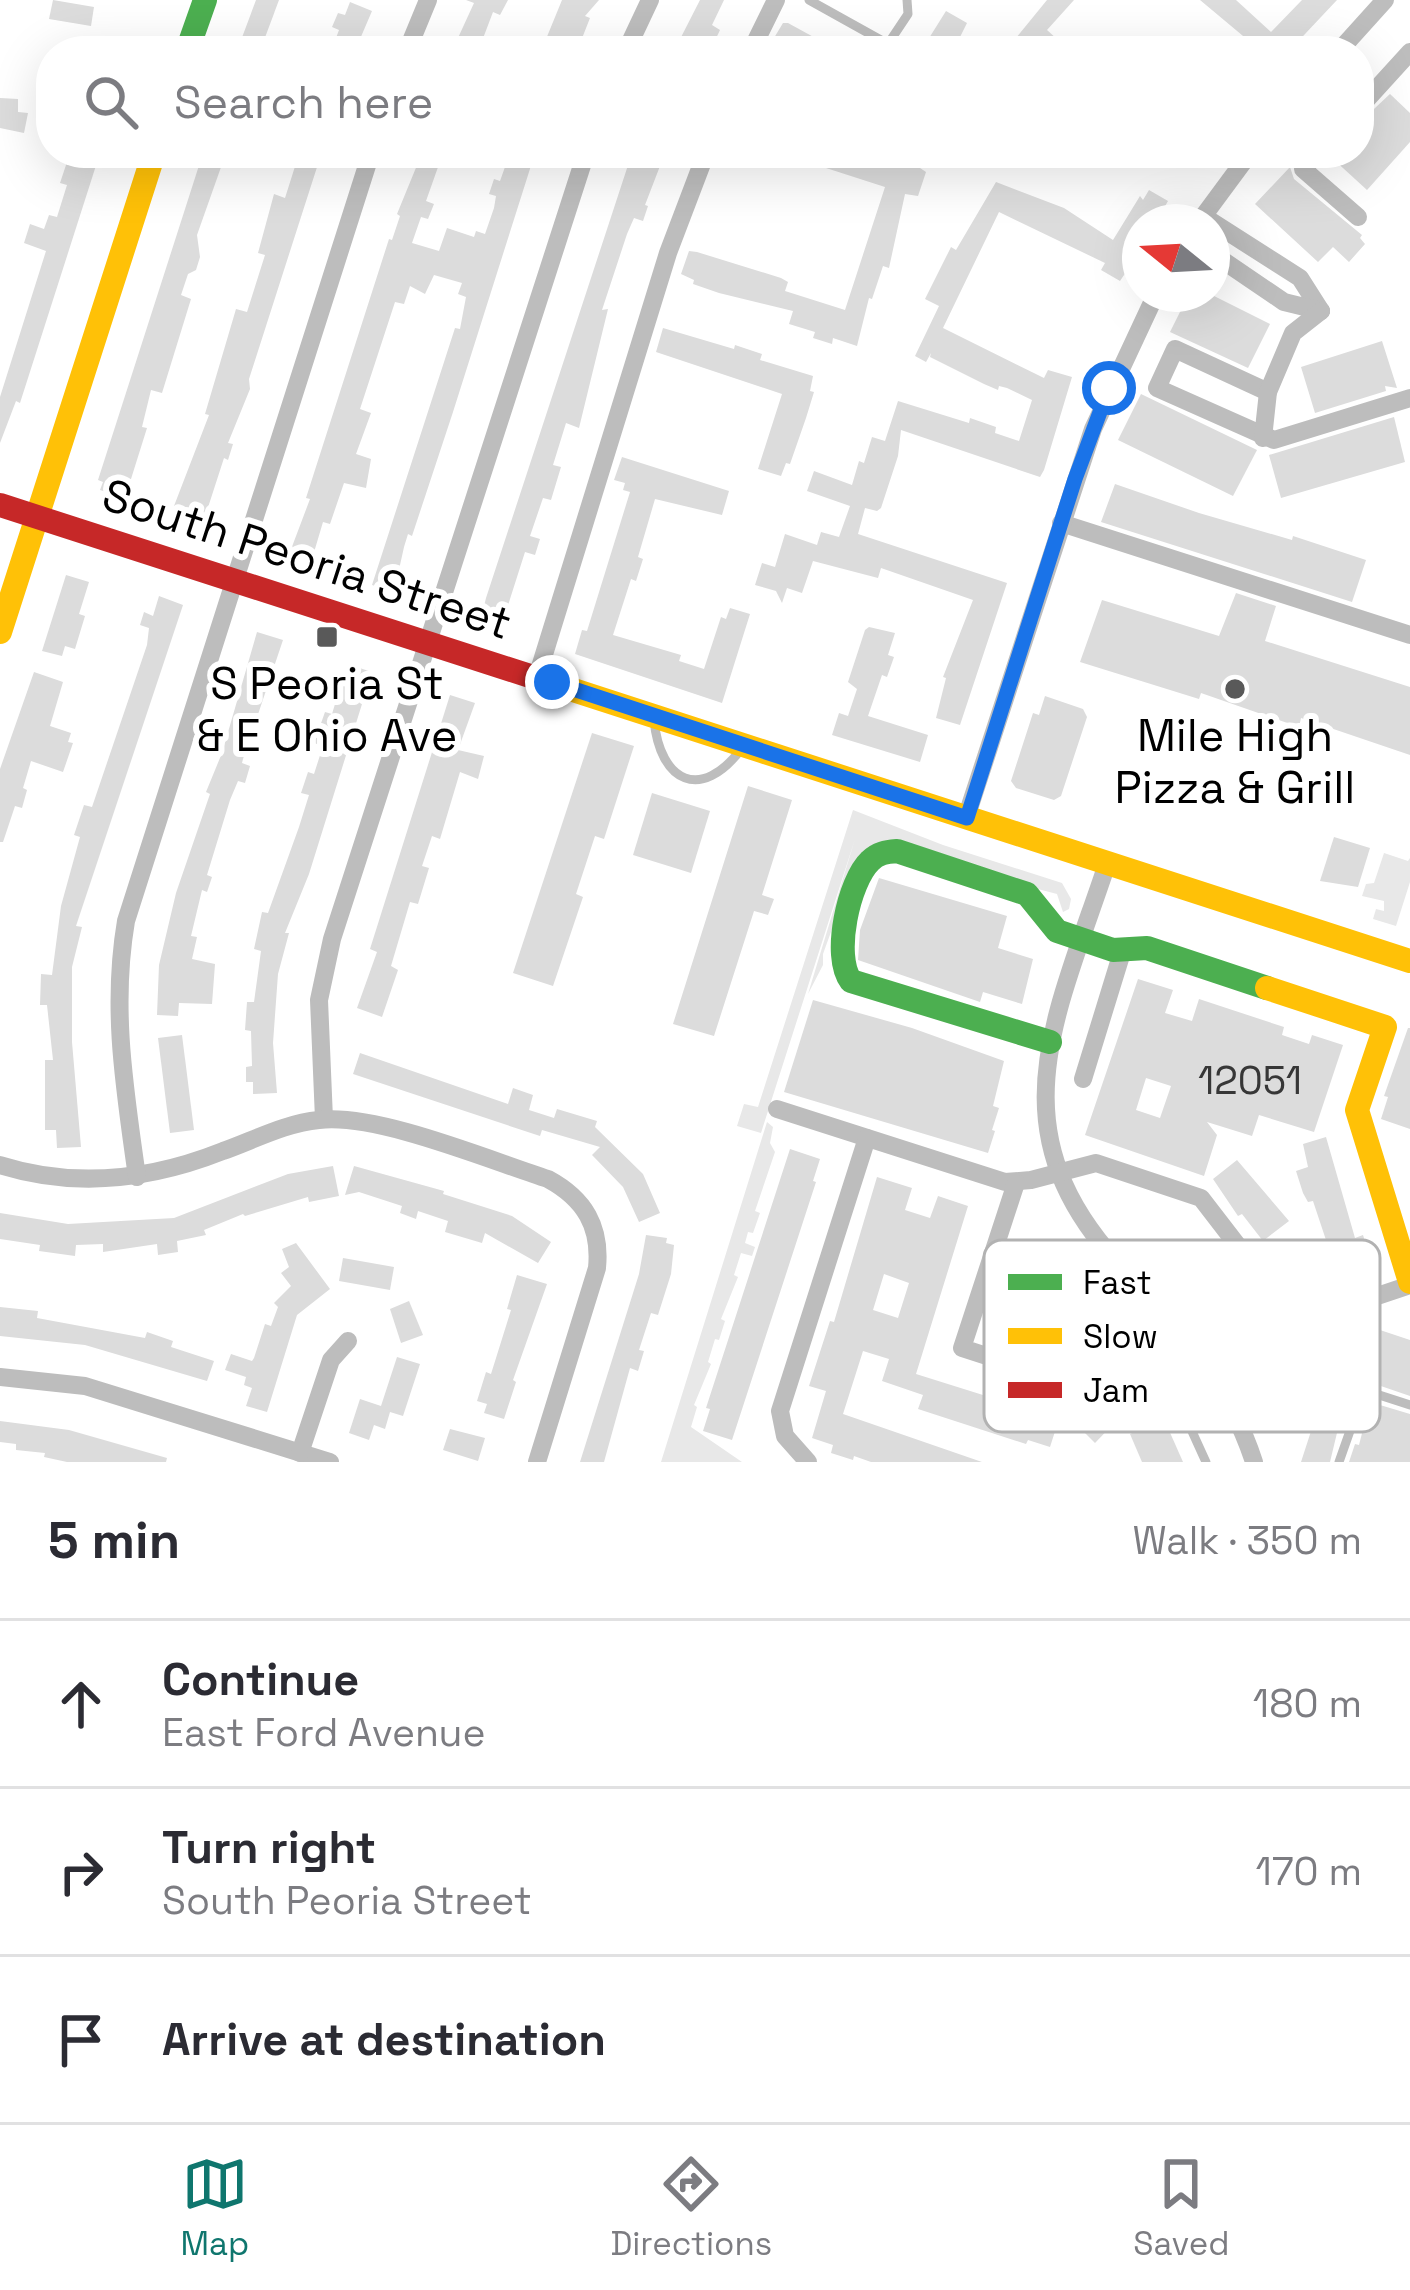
<!DOCTYPE html>
<html lang="en">
<head>
<meta charset="utf-8">
<style>
  :root { --surface:#fff; --page:#f2f2f3; --text:#2b2b33; --muted:#7c7c81; --line:#e1e1e2; --accent:#0f766e }
  body { margin:0; font-family:"Space Grotesk",sans-serif; background:var(--page); color:var(--text) }
  .compass { position:absolute; left:1122px; top:204px; width:108px; height:108px; border-radius:50%; background:var(--surface); box-shadow:0 12px 48px #0002; rotate:288deg }
  .stop { position:absolute; width:36px; height:36px; margin:-27px; border:9px solid #1a73e8; border-radius:50%; background:#fff }
  .stop.end { background:#1a73e8; border-color:#fff; box-shadow:0 3px 12px #0008 }
  .list { margin:0; padding:0; list-style:none }
  h2 { display:flex; justify-content:space-between; align-items:center; height:156px; margin:0; padding:0 48px; font-size:51px }
  h2 small { font-size:39px; font-weight:400; color:var(--muted) }
  .list li { display:grid; grid-template-columns:78px 1fr auto; gap:36px; align-items:center; box-sizing:border-box; height:168px; padding:0 48px; border-top:3px solid var(--line) }
  .list b { display:block; font-size:45px; white-space:nowrap }
  .list p { margin:0; font-size:39px; white-space:nowrap; color:var(--muted) }
  .list em { font-size:39px; font-style:normal; color:var(--muted) }
  .icon { flex:none; width:66px; height:66px; fill:none; stroke:currentColor; stroke-width:2; stroke-linecap:round; stroke-linejoin:round }
  .map { position:relative; flex:none; width:1410px; height:1462px; overflow:hidden }
  .search { position:absolute; background:var(--surface); box-shadow:0 12px 48px #0002; left:36px; right:36px; top:36px; height:132px; display:flex; align-items:center; gap:30px; box-sizing:border-box; padding:0 42px; border-radius:48px; color:var(--muted); font-size:45px }
  .sheet { height:660px; background:var(--surface) }
  nav { display:flex; justify-content:space-around; align-items:center; box-sizing:border-box; height:168px; border-top:3px solid var(--line); background:var(--surface); font-size:33px; color:var(--muted) }
  nav a { display:grid; justify-items:center; gap:6px }
  nav .on { color:var(--accent) }
  .map>svg:first-child { display:block }
</style>
</head>
<body>
<div class="map">
<svg width="1410" height="1462" viewBox="0 0 1410 1462">
  <rect width="100%" height="100%" fill="#fff"/>
  <!-- green -->
  <g fill="#e8e8e8">
    <path d="M853,810L943,845L1062,883L1071,899L1069,909L1063,912L1057,894L872,845L858,857L823,954V965L808,994L855,839L761,1133L737,1126L744,1104L758,1107Z"/>
    <path d="M1384,853L1408,861L1410,858V882L1396,926L1373,919L1376,909L1384,911V901L1362,896L1366,884L1374,883Z"/>
    <path d="M767,1122L773,1127L770,1143L775,1152L755,1211L760,1213L753,1233L748,1232L745,1243L755,1247L752,1256L741,1253L734,1275L738,1277L721,1319L725,1321L719,1340L715,1339L708,1362L711,1364L694,1405L697,1407L691,1427L742,1462H661Z"/>
  </g>
  <!-- building -->
  <g fill="#dcdcdc" fill-rule="evenodd">
    <path d="M53,0L94,7L91,26L49,19Z"/>
    <path d="M256,0H279L260,51H237Z"/>
    <path d="M466,0H508L500,15L493,12L482,41L505,51H452L474,3Z"/>
    <path d="M562,0H599L585,16L590,18L577,51H560L544,44Z"/>
    <path d="M700,0H724L712,25L720,30L710,51H674Z"/>
    <path d="M1047,0H1074L1047,30L1070,51H1018L1024,45L1016,38Z"/>
    <path d="M1200,0H1236L1271,32L1302,0H1337L1289,51H1261Z"/>
    <path d="M350,2L372,11L360,39L356,38L353,46L336,38L339,30L332,27L338,13L345,15Z"/>
    <path d="M946,11L967,23L953,51H921Z"/>
    <path d="M783,23H788L839,51H784L771,43Z"/>
    <path d="M1390,94L1410,113V142L1367,190L1331,157V153H1359V123Z"/>
    <path d="M0,98L18,99V112L28,113L24,133L0,128Z"/>
    <path d="M70,153H100L20,403L16,401L0,443V397L46,251L24,243L30,224L44,229L49,215L57,217L67,185L60,183Z"/>
    <path d="M203,153H226L197,235L200,257L196,270L188,274L181,295L191,299L162,393L151,390L142,427L147,428L131,479L125,478L119,496L100,490L103,482L98,480Z"/>
    <path d="M422,153H443L426,201L434,204L428,219L421,217L412,243L439,251L447,228L474,237L476,231L485,234L494,208L496,196L489,194L494,179L500,181L510,153H535L453,412L412,536L408,534L404,547L394,592L372,585L455,328L460,329L466,297L458,294L462,283L434,275L425,294L410,286L404,304L395,302L360,409L371,413L356,454L371,459L366,488L344,483L330,524L323,522L312,559L290,552L310,499L306,498L389,239L392,240L400,216L397,214Z"/>
    <path d="M632,153H665L645,205L648,206L643,221L634,218L627,234L602,310L608,309L579,428L566,423L553,465L561,467L551,500L543,498L530,536L540,539L535,555L525,552L503,621L482,614L486,598Z"/>
    <path d="M794,153H882L914,164L926,172L918,196L905,194L889,268L883,266L872,299L869,298L857,346L833,338L832,344L813,338L815,332L789,324L793,311L719,293L693,284L694,280L681,274L689,251L697,252L781,278L788,282L785,291L845,310L885,187L826,168Z"/>
    <path d="M298,157L318,164L249,379L250,389L228,443L233,444L228,460L224,458L202,526L179,519L182,509L174,506L209,415L205,414L236,309L247,312L265,255L258,253L274,194L285,198Z"/>
    <path d="M1290,167L1294,179L1362,235L1360,238L1365,244L1349,262L1333,247L1318,262L1255,204Z"/>
    <path d="M996,182L1064,208L1113,240L1140,196L1143,200L1149,190L1168,201L1156,222H1140V251L1120,281L1101,270L1105,263L999,212L943,328L1044,378L1048,370L1072,377L1044,470L1040,477L901,430L898,456L881,508L877,511L865,508L858,534L1007,583L960,725L936,718L946,678L943,677L973,600L881,568L878,578L813,561L802,593L787,588L782,603L776,591L755,585L762,563L775,567L785,534L817,545L821,532L839,537L850,506L807,491L814,471L852,485L859,461L864,463L872,437L885,441L898,401L969,423L970,418L996,427L995,433L1019,441L1032,400L1007,388L999,386L998,390L984,384L930,357L931,353L926,362L915,356L939,306L925,299L951,247L956,250Z"/>
    <path d="M1189,294H1210L1270,324L1248,368L1170,332Z"/>
    <path d="M663,328L734,349L735,345L762,354L760,360L813,376L810,391L814,392L806,418L790,464L786,463L781,476L758,469L782,394L656,352Z"/>
    <path d="M1382,341L1397,388L1385,386L1386,391L1315,413L1301,367Z"/>
    <path d="M1141,394L1257,450L1233,496L1118,440Z"/>
    <path d="M1394,417L1405,462L1281,498L1269,455Z"/>
    <path d="M622,457L729,491L722,515L655,499L638,557L643,559L636,581L631,579L613,635L681,655L679,661L704,669L721,617L726,619L730,608L750,614L722,703L575,654L582,630L587,631L630,492L623,490L625,483L614,480Z"/>
    <path d="M1115,484L1199,513L1292,540L1293,536L1366,560L1352,602L1101,522Z"/>
    <path d="M66,575L89,582L79,614L85,616L75,649L65,646L62,656L42,651Z"/>
    <path d="M1236,593L1276,606L1265,641L1410,687V755L1301,718L1299,727L1201,693L1199,699L1080,662L1102,600L1219,636Z"/>
    <path d="M159,596L183,605L76,926L82,927L72,967V1042L81,1147L57,1148L56,1130H45V1060H53L47,1005H40L41,974L52,975L61,906L80,837L74,835L84,805L92,807L147,645L149,628L140,625L144,612L153,616Z"/>
    <path d="M869,627L895,633L888,655L894,657L887,677L882,675L868,716L928,735L920,762L832,735L839,713L848,716L857,689L848,682L865,630Z"/>
    <path d="M257,632L283,640L243,759L242,763L250,766L245,783L238,781L230,800L207,875L212,877L207,892L202,890L191,936L197,937L192,959L215,964L212,1004L179,1003L178,1016L157,1015L159,965L176,893L210,794L206,792L222,753Z"/>
    <path d="M347,664L372,672L309,874L285,933H289L278,974L273,1043L277,1093L253,1094V1082H246V1067L252,1066L251,1031L245,1030L247,1002H254L261,951L254,949L262,912L268,913L299,827L309,795L301,793L308,772L314,774L323,746L314,743L325,712L332,714Z"/>
    <path d="M34,672L63,682L50,726L71,733L68,742L73,743L63,772L31,761L23,788L27,790L22,808L15,806L3,842H0V769Z"/>
    <path d="M450,695L475,703L458,750L484,756L478,779L460,772L440,839L432,836L422,866L429,868L418,904L410,902L391,966L398,970L382,1017L357,1008L377,952L370,949Z"/>
    <path d="M1045,696L1083,709L1087,717L1061,796L1054,800L1016,788L1011,781L1033,713L1039,715Z"/>
    <path d="M592,733L634,746L604,839L595,836L576,894L583,897L553,986L513,973Z"/>
    <path d="M748,786L792,800L762,895L774,899L768,915L754,911L714,1036L673,1024Z"/>
    <path d="M652,793L710,811L691,873L633,855Z"/>
    <path d="M1334,837L1370,848L1358,887L1320,881Z"/>
    <path d="M879,878L1007,916L998,948L1033,959L1022,1004L983,992L980,1002L858,960L860,930Z"/>
    <path d="M1138,979L1173,990L1165,1013L1192,1021L1199,999L1284,1027L1282,1035L1309,1044L1312,1035L1343,1045L1314,1132L1259,1115L1252,1136L1207,1122L1217,1135L1204,1176L1085,1135ZM1146,1078L1171,1086L1160,1118L1136,1110Z"/>
    <path d="M813,1000L912,1028L1004,1061L993,1106L999,1108L992,1130L995,1131L988,1153L784,1092Z"/>
    <path d="M1408,1028H1410V1129L1381,1119L1388,1097L1384,1096Z"/>
    <path d="M182,1035L194,1130L170,1133L158,1038Z"/>
    <path d="M360,1053L508,1104L513,1088L533,1095L529,1110L554,1118L557,1109L597,1121L595,1127L643,1174L660,1213L639,1222L623,1187L592,1155L600,1147L542,1130L540,1136L353,1074Z"/>
    <path d="M1326,1137L1355,1238L1363,1235L1373,1267L1286,1290L1276,1259L1310,1248L1330,1273L1321,1245L1327,1243L1313,1201L1308,1202L1303,1193L1296,1171L1308,1167L1303,1144Z"/>
    <path d="M790,1149L820,1159L813,1181L816,1182L732,1440L703,1431L710,1409L706,1408Z"/>
    <path d="M1237,1160L1289,1221L1263,1241L1242,1214L1238,1216L1213,1179Z"/>
    <path d="M333,1166L339,1196L309,1202L308,1197L245,1216L243,1214L204,1230L206,1235L177,1241L178,1252L158,1255L157,1244L103,1252V1244L76,1245L75,1256L39,1251L40,1245L0,1239V1213L68,1224L174,1218L288,1174Z"/>
    <path d="M354,1166L444,1191L443,1194L512,1216L551,1242L538,1263L485,1233L482,1243L445,1232L448,1221L418,1211L416,1219L400,1213L402,1206L359,1192L345,1195Z"/>
    <path d="M877,1177L912,1188L905,1210L930,1218L938,1196L968,1206L916,1374L1059,1419L1050,1447L1028,1440L1026,1444L918,1409L923,1395L882,1381L889,1359L863,1351L843,1414L982,1462H871L854,1456L853,1460L831,1453L833,1445L812,1438L826,1391L809,1386L830,1321L834,1322ZM884,1274L909,1283L898,1318L873,1310Z"/>
    <path d="M646,1235L667,1238L666,1243L674,1245L671,1274L658,1315L651,1313L639,1350L644,1351L638,1371L630,1368L604,1462H580L639,1274Z"/>
    <path d="M296,1243L330,1289L297,1315L267,1412L246,1406L252,1388L244,1385L246,1377L225,1370L231,1354L252,1361L254,1358L265,1324L271,1326L278,1307L274,1303L291,1286L281,1273L289,1267L282,1249Z"/>
    <path d="M343,1258L394,1267L390,1290L339,1281Z"/>
    <path d="M517,1275L547,1284L513,1380L516,1382L504,1419L484,1413L487,1404L477,1401L486,1372L491,1374L511,1310L507,1309Z"/>
    <path d="M409,1301L423,1335L401,1343L390,1309Z"/>
    <path d="M0,1307L38,1311L37,1318L145,1338L147,1332L173,1341L171,1347L214,1361L207,1381L85,1345L0,1336Z"/>
    <path d="M1380,1330L1410,1340V1396L1375,1384L1359,1386L1346,1414L1342,1412L1330,1462H1301L1340,1342L1358,1348L1362,1337L1376,1342Z"/>
    <path d="M1145,1346L1167,1368L1095,1443L1072,1420Z"/>
    <path d="M397,1357L420,1364L403,1416L390,1412L385,1429L374,1425L369,1440L349,1433L360,1399L381,1406Z"/>
    <path d="M1370,1402L1410,1414V1462H1349L1355,1444L1359,1445Z"/>
    <path d="M1164,1419L1183,1462H1142L1130,1434Z"/>
    <path d="M0,1421L69,1430L167,1458L166,1462H67L44,1457L45,1453L16,1450V1444L0,1442Z"/>
    <path d="M450,1429L485,1438L478,1461L443,1450Z"/>
  </g>
  <g fill="none" stroke-linecap="round" stroke-linejoin="round">
    <!-- lane -->
    <g stroke="#bdbdbd" stroke-width="9">
      <path d="M809,0L888,44L908,14L907,0"/>
      <path d="M654,720C660,782 701,803 742,748"/>
      <path d="M1180,1405L1206,1462"/>
      <path d="M1339,1462L1363,1394L1373,1393L1410,1405"/>
    </g>
    <!-- street -->
    <g stroke="#bdbdbd" stroke-width="18">
      <path d="M407,51L428,0"/>
      <path d="M626,51L650,0"/>
      <path d="M751,51L776,0"/>
      <path d="M1339,51L1385,0"/>
      <path d="M1359,108L1410,52"/>
      <path d="M1318,153L1303,169L1358,217"/>
      <path d="M1203,216L1300,278L1321,311"/>
      <path d="M1199,222L1250,153"/>
      <path d="M1212,253L1284,302L1321,311"/>
      <path d="M1268,392L1175,349L1157,388L1274,440L1410,398"/>
      <path d="M1263,438L1268,392L1293,333L1321,311"/>
      <path d="M1061,523L1410,635"/>
      <path d="M537,677L668,253L706,153"/>
      <path d="M966,818L1093,429L1156,294"/>
      <path d="M1107,864C1054,1023 992,1134 1127,1273C1182,1330 1229,1385 1254,1462"/>
      <path d="M1083,1079L1123,949"/>
      <path d="M777,1109L1005,1182L1031,1180L1096,1163L1201,1198L1248,1259L1273,1331"/>
      <path d="M324,1119L319,1000L332,939L586,153"/>
      <path d="M0,1165C76,1189 150,1180 223,1151C254,1140 286,1123 319,1120C377,1113 489,1160 548,1179C585,1199 601,1227 597,1268L537,1462"/>
      <path d="M137,1177C125,1090 111,1009 126,921L371,153"/>
      <path d="M1016,1183L962,1348L1064,1381L1151,1298"/>
      <path d="M1211,1369L1273,1331L1410,1285"/>
      <path d="M0,1377L85,1386L330,1462"/>
      <path d="M300,1453L331,1360L348,1341"/>
      <path d="M808,1462L785,1436L780,1411L867,1138"/>
    </g>
    <!-- fast -->
    <g stroke="#4caf50" stroke-width="24">
      <path d="M187,51L205,0"/>
      <path d="M1050,1042L851,981C832,956 849,881 870,861C878,853 886,852 897,851L1027,894L1057,931L1113,950L1147,948L1267,988"/>
    </g>
    <!-- slow -->
    <g stroke="#ffc107" stroke-width="24">
      <path d="M0,632L154,153"/>
      <path d="M564,687L1410,961"/>
      <path d="M1267,988L1385,1027L1357,1110L1410,1282"/>
    </g>
    <!-- jam -->
    <path stroke="#c62828" stroke-width="24" d="M0,505L564,687"/>
  </g>
  <g fill="none" stroke-linecap="round" stroke-linejoin="round">
    <!-- route -->
    <path stroke="#1a73e8" stroke-width="15" d="M552,682L967,818L1075,479L1109,388"/>
  </g>
  <!-- markers -->
  <g fill="#595959" stroke="#fff" stroke-width="4.5">
    <rect x="315" y="625" width="24" height="24" rx="6"/>
    <circle cx="1235" cy="689" r="12"/>
  </g>
  <g text-anchor="middle" dominant-baseline="central" stroke-width="12" stroke-linejoin="round" paint-order="stroke">
    <!-- number labels -->
    <g font-size="39" fill="#373737">
      <text x="1250" y="1080">12051</text>
    </g>
    <!-- street labels -->
    <g font-size="45" fill="#000" stroke="#fff">
      <text transform="translate(307 559) rotate(18)">South Peoria Street</text>
    </g>
    <!-- poi labels -->
    <g font-size="45" fill="#000" stroke="#fff">
      <text x="327" y="683">S Peoria St<tspan x="327" dy="52">&amp; E Ohio Ave</tspan></text>
      <text x="1235" y="735">Mile High<tspan x="1235" dy="52">Pizza &amp; Grill</tspan></text>
    </g>
  </g>
  <!-- legend -->
  <rect x="984" y="1240" width="396" height="192" rx="18" fill="#fff" stroke="#b2b2b2" stroke-width="3"/>
  <rect x="1008" y="1274" width="54" height="16" fill="#4caf50"/>
  <rect x="1008" y="1328" width="54" height="16" fill="#ffc107"/>
  <rect x="1008" y="1382" width="54" height="16" fill="#c62828"/>
  <g font-size="33" fill="#000">
    <text x="1083" y="1294">Fast</text>
    <text x="1083" y="1348">Slow</text>
    <text x="1083" y="1402">Jam</text>
  </g>
</svg>
<svg class="compass" viewBox="-18 -18 36 36"><path d="M0-13l5 13h-10z" fill="#e53935"/><path d="M0 13l5-13h-10z" fill="#7c7c81"/></svg>
<div class="stop" style="left:1109px;top:388px"></div>
<div class="stop end" style="left:552px;top:682px"></div>
<div class="search"><svg class="icon" aria-label="search" viewBox="0 0 24 24"><circle cx="10" cy="10" r="6"/><path d="M15 15l6 6"/></svg>Search here</div>
</div>
<section class="sheet">
<h2>5 min<small>Walk · 350 m</small></h2>
<ul class="list">
<li><svg class="icon" aria-label="ahead" viewBox="0 0 24 24"><path d="M12 20V5M6 11l6-6 6 6"/></svg><div><b>Continue</b><p>East Ford Avenue</p></div><em>180 m</em></li>
<li><svg class="icon" aria-label="right" viewBox="0 0 24 24"><path d="M7 20v-9h11M14 6l5 5-5 5"/></svg><div><b>Turn right</b><p>South Peoria Street</p></div><em>170 m</em></li>
<li><svg class="icon" aria-label="arrive" viewBox="0 0 24 24"><path d="M6 21V4h12l-3 4 3 4H6"/></svg><div><b>Arrive at destination</b></div></li>
</ul>
</section>
<nav>
<a class="on"><svg class="icon" aria-label="map" viewBox="0 0 24 24"><path d="M3 6l6-2 6 2 6-2v14l-6 2-6-2-6 2zM9 4v14M15 6v14"/></svg>Map</a>
<a><svg class="icon" aria-label="directions" viewBox="0 0 24 24"><path d="M12 3l9 9-9 9-9-9zM9 14v-3h6M13 9l2 2-2 2"/></svg>Directions</a>
<a><svg class="icon" aria-label="saved" viewBox="0 0 24 24"><path d="M7 4h10v16l-5-4-5 4z"/></svg>Saved</a>
</nav>
</body>
</html>
